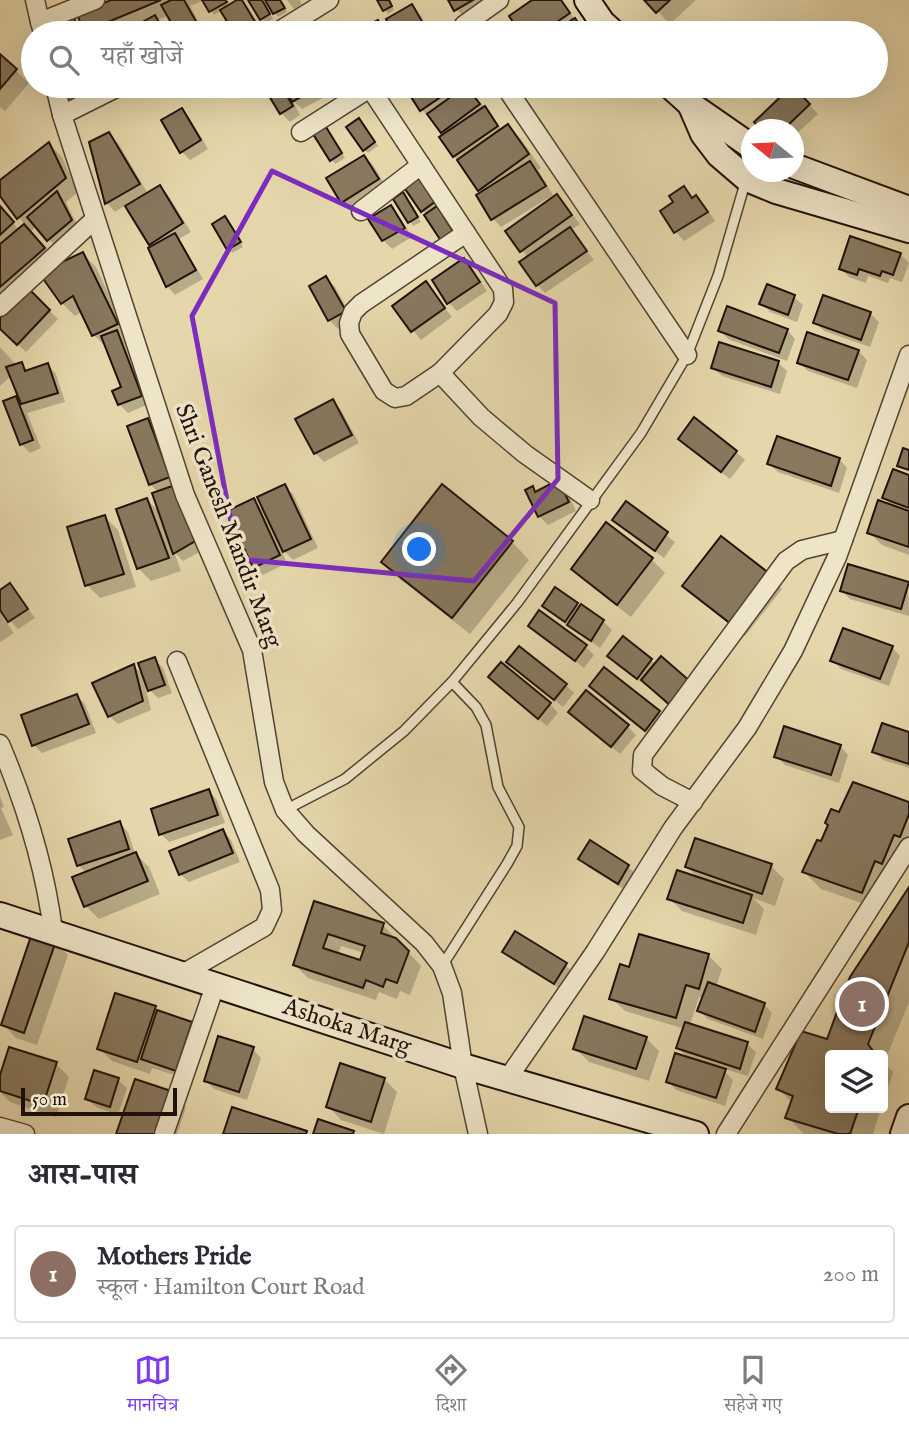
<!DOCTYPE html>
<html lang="hi">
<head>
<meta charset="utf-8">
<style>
  :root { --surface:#fff; --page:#f2f2f3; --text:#2b2b33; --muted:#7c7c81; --line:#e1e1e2; --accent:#7c3aed }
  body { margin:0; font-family:"IM FELL English","Noto Serif Devanagari",serif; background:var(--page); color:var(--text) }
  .controls { position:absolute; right:21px; bottom:21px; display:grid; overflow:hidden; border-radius:7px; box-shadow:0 7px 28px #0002 }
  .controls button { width:63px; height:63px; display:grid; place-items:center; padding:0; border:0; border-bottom:2px solid var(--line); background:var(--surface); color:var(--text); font:35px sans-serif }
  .compass { position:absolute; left:741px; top:119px; width:63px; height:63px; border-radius:50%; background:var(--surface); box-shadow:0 7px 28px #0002; rotate:288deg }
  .scale { position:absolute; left:21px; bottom:18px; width:156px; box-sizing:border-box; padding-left:7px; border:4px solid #21120b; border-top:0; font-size:19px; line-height:24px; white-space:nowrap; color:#21120b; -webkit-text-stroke:5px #eee5c8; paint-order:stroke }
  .you { position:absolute; left:420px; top:550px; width:24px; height:24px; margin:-18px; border:5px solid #fff; border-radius:50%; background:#1a73e8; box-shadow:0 0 0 10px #1a73e833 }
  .badge { display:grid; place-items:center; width:46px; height:46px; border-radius:50%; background:var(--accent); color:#fff; font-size:23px; font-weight:700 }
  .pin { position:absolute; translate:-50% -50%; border:4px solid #fff; box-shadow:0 2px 7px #0006 }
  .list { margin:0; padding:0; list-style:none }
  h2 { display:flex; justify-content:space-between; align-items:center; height:91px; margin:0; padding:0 28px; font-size:30px }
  h2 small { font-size:23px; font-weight:400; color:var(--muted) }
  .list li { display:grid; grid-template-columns:46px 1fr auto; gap:21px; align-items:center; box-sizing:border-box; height:98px; margin:0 14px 14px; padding:0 14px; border:2px solid var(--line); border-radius:7px }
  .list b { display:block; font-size:26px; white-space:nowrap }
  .list p { margin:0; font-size:23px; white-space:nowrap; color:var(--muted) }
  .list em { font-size:23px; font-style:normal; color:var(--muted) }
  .icon { flex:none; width:38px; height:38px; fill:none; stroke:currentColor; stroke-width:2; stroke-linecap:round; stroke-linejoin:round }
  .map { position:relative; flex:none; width:909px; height:1134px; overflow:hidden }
  .search { position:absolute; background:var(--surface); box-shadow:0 7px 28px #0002; left:21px; right:21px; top:21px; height:77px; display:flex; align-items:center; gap:18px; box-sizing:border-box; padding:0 24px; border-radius:38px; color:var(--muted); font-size:26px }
  .sheet { height:203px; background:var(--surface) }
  nav { display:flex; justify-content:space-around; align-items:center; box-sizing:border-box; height:98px; border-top:2px solid var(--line); background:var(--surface); font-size:19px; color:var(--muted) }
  nav a { display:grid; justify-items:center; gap:4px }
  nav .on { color:var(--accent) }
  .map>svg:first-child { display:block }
</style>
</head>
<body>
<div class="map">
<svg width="909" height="1134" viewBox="0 0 909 1134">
  <rect width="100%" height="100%" fill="#e5d7ab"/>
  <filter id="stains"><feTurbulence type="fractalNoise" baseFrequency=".00286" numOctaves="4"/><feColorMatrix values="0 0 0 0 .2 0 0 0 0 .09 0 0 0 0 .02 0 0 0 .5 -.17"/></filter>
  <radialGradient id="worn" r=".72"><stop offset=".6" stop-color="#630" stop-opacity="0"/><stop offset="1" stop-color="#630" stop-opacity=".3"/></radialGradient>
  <!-- shadow -->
  <g fill="#0003" fill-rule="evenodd">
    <path d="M116,0H226L229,7L236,3L233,0H240L249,9L264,33H236L222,10L214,15L204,0L190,6L204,32L202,33H179L169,15L157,20L167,33H87L82,28L84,33H51L49,28L73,18L85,30Z"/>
    <path d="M250,0H262L273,19L265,23Z"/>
    <path d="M267,0H280L287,12L278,17Z"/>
    <path d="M287,0H300L302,4L294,9Z"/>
    <path d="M379,0H389L394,10L388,14Z"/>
    <path d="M450,0H482L486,6L464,18Z"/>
    <path d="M535,0H562L576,22L588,33H522L511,16Z"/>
    <path d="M647,0H696L670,24Z"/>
    <path d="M412,6L420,15L431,33H396L388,20Z"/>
    <path d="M0,56L29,83L5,111L0,107Z"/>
    <path d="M265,86H317L323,98L302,109L293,101L300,115L290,122L281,113Z"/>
    <path d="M322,86H336V87L327,92Z"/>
    <path d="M406,86H475L479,92L475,96L502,130L508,126L521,139L541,168L538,170L553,195L501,227L493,219L478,196L483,193L454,156L445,135L422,110Z"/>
    <path d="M551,86H563L556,90Z"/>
    <path d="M793,87L818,114L794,136V130H763Z"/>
    <path d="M182,110L190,119L208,149L190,160L181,151Z"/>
    <path d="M362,124L378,146L368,153L364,149Z"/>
    <path d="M326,129L345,158L335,164L316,135Z"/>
    <path d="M109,134L118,143L148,194L160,187L168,195L191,232L179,239L203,279L175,295L167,286L153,247L126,205L115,212L107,203L91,143Z"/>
    <path d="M49,144L62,157L78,192L66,202L79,229L57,248L37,226L30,232L57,262L49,269L83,254L96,267L129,337L125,339L149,404L128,413L119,404L123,388L107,348L94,335L83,311L75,316L62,303L42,275L26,289L58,319L26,352L0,327V247L2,245L0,243V208L19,230L25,225L0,193V182Z"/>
    <path d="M364,157L373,165L387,188L351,210L342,202Z"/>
    <path d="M418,178L443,210L441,212L463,245L422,210Z"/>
    <path d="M684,189L694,199L696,197L705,206L715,221L684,241L676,232L663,212L676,203Z"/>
    <path d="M557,196L580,224L571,230L594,260L545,293L537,285L528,258L508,231Z"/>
    <path d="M406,198L421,222L413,226L395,199Z"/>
    <path d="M390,207L399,216L412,237L392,249L383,240L371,220Z"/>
    <path d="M229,222L243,247L232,253L229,249Z"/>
    <path d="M900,254L909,263L902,282L890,278L888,283L868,276L866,283L849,277L841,269Z"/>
    <path d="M464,260L472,269L487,291L457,311L449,303Z"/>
    <path d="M326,278L335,287L353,320L338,329L329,320Z"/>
    <path d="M426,284L452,317L421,340L394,306Z"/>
    <path d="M794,297L803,305L797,322L770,312L762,303Z"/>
    <path d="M870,313L879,322L870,347L824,331L815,322Z"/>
    <path d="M720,330H787L795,339L787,361L728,339Z"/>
    <path d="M0,347L17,366L22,364L28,371L48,365L56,374L65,402L27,413L41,448L30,453L21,444L5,402L20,397L11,376L0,386Z"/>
    <path d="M858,351L867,360L857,388L808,371L799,363Z"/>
    <path d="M778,363L787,371L780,394L722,376L713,368Z"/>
    <path d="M333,401L341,410L359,443L324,462L315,453L298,420Z"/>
    <path d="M148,420L156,428L205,549L183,561L174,552L181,571L151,581L138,568L147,500L161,513L158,492L150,484Z"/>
    <path d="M689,447L736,452L745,460L730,479Z"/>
    <path d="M839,459L847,468L839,493L778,472L769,464Z"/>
    <path d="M909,476V555L882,545L869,532L894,508L884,498Z"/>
    <path d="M284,486L293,494L318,548L293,560L280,547L287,563L263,575L254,567L253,500L267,514Z"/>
    <path d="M442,487L512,542L529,560L470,634L400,579L383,561Z"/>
    <path d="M532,488L537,493L567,491L576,511L548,525L539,516L527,491Z"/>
    <path d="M626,504L675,542L664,558L614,520Z"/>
    <path d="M105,517L118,530L136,587L100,598L87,585Z"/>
    <path d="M606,524L652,560L665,573L631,617L586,582L573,569Z"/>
    <path d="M769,576L782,589L745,636L684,586Z"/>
    <path d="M908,584L909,616L850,599L842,591Z"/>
    <path d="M10,585L35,618L18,629L5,616L3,618L14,633L0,642V611L2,610L0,592Z"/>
    <path d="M577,604L603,621L612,630L600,648L544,606Z"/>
    <path d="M530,626L585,646L594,655L584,668Z"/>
    <path d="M892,647L900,656L889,686L841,669L832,660Z"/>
    <path d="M154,659L163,668L172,693L158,698L145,685L151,710L118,724L109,716L134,666L145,677Z"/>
    <path d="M651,660L656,665L646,686L618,664Z"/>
    <path d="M508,662L566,685L574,693L563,707Z"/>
    <path d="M605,669L668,721L655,738L600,695Z"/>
    <path d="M499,685L550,704L558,713L547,726Z"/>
    <path d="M77,696L85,704L96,733L42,753L34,745Z"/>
    <path d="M579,720L627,726L636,735L620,754Z"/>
    <path d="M909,733V768L883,760L874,751Z"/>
    <path d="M840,746L848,755L839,783L785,765L776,756Z"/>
    <path d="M209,791L217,800L225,823L169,842L161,834Z"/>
    <path d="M0,796L4,807L1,808L13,835L0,840Z"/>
    <path d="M909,804V857L900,880L892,878L879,909L821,889L804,872L822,843Z"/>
    <path d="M120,823L128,832L135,853L149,867L160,894L99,919L86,906L87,873L79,866L70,840Z"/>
    <path d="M223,831L231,840L240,862L189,882L180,874Z"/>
    <path d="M590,842L628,867L637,875L627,891L588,867L580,858Z"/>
    <path d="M771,866L784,879L775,906L753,898L764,909L756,935L682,911L669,898L699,879L687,867Z"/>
    <path d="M909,890V1002L884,1063L893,1072L883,1104V1055H830V1108H881L873,1134H804L787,1117L792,1103L778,1088L828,1042Z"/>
    <path d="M315,903L383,925L421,966L410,995L400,991L397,999L379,992L376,1000L308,978L295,965ZM341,946L364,953L361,962L338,955Z"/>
    <path d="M640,936L709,956L722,969L716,987L764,1004L772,1013L763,1039L708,1019L699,1011L704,998L699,997L690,1025L747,1044L756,1052L748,1076L721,1068L733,1080L725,1106L676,1090L668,1081L690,1060L678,1048L685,1029L625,1011L611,998L631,969Z"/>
    <path d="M55,942L68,955L37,1045L16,1038L3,1024Z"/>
    <path d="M504,952L565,965L574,973L563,991L513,960Z"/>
    <path d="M155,1007L161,1013L191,1023L200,1032L184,1078L152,1068L150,1074L112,1061L99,1048Z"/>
    <path d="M646,1038L659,1051L649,1081L589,1062L575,1048Z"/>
    <path d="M253,1049L261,1058L247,1100L214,1089L206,1080Z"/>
    <path d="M56,1064L69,1077L56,1117L10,1102L0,1092V1081Z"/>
    <path d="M384,1079L397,1092L384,1134L341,1120L328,1106Z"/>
    <path d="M118,1080L127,1088L118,1115L96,1107L87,1099Z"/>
    <path d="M173,1094L186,1107L177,1134H118Z"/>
  </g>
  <!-- building -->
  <g fill="#87785e" stroke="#21120b" stroke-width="2" fill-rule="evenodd">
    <path d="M111,0H161L84,32L77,14Z"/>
    <path d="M171,0H184L197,23L177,33L161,5Z"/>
    <path d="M202,0H225L227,2L209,12Z"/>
    <path d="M237,0H242L257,25L243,33H234L220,10Z"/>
    <path d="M248,0H262L270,14L260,20Z"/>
    <path d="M265,0H280L285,8L273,14Z"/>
    <path d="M377,0H389L392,6L383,11Z"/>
    <path d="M448,0H473L454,11Z"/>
    <path d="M532,0H561L570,13L541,33H520L509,16Z"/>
    <path d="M644,0H670L656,13Z"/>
    <path d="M412,4L427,30L421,33H394L386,19Z"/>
    <path d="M155,15L165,33H123Z"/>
    <path d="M73,16L81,33H49L47,28Z"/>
    <path d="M575,18L585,33H552Z"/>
    <path d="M314,20L322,33H305L302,28Z"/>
    <path d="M378,20L384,33H360L358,31Z"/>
    <path d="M0,54L17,69L0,89Z"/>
    <path d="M61,86H99L102,92L72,107Z"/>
    <path d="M263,86H281L293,106L280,114Z"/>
    <path d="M283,86H314L316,89L292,102Z"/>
    <path d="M404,86H457L420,111Z"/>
    <path d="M466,86L480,104L441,133L427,114Z"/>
    <path d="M792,86L810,104L783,130H761L754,122Z"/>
    <path d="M485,106L498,126L453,157L439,137Z"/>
    <path d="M182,108L201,140L180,153L161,120Z"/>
    <path d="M359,118L375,142L363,151L346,127Z"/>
    <path d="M508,124L529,154L478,191L457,160Z"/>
    <path d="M326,127L342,153L330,161L313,134Z"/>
    <path d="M109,132L140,184L105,204L89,142Z"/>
    <path d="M49,142L66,178L17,219L0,196V180Z"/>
    <path d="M364,155L379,179L341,203L326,178Z"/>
    <path d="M530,161L546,186L491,220L476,195Z"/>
    <path d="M418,175L436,201L421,212L403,186Z"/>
    <path d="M160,185L183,223L149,245L125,206Z"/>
    <path d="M684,186L692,198L696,195L708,212L674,233L660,211L673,202L669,196Z"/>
    <path d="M57,191L72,220L47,241L27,217Z"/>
    <path d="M403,192L418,217L408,223L393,199Z"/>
    <path d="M557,194L572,215L520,252L505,231Z"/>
    <path d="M391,205L405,228L382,241L368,219Z"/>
    <path d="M0,206L14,222L0,235Z"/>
    <path d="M437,206L456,236L443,244L424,215Z"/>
    <path d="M225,216L241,242L227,250L212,224Z"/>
    <path d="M24,224L45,248L0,287V244Z"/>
    <path d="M570,227L587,251L536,286L519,262Z"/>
    <path d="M175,233L196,270L166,287L148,248Z"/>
    <path d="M850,236L901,253L893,275L882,271L880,276L859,269L857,275L839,269Z"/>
    <path d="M83,252L118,324L92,336L73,296L61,304L39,273Z"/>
    <path d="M464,258L480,282L447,304L432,280Z"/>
    <path d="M326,276L346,311L328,321L309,286Z"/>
    <path d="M426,281L445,308L411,332L392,306Z"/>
    <path d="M767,284L795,295L788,315L759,304Z"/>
    <path d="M26,286L50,310L17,345L0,329V313Z"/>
    <path d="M823,295L871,312L861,340L813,323Z"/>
    <path d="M727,306L788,329L779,353L718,331Z"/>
    <path d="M117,330L142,396L118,405L112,391L121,387L101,336Z"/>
    <path d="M807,332L859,350L848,380L797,363Z"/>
    <path d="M719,342L779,361L771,387L711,368Z"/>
    <path d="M22,362L25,371L48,363L58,393L21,404L6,367Z"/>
    <path d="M16,396L33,440L20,445L3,401Z"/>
    <path d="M333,399L352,435L314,454L295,419Z"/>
    <path d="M694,417L737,451L721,472L678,439Z"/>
    <path d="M148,418L170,477L149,485L127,426Z"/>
    <path d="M777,436L840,458L831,486L767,464Z"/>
    <path d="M903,448L909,450V470L897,466Z"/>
    <path d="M893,469L909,475V508L882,498Z"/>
    <path d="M558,480L569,502L538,517L525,490L533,486L535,492Z"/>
    <path d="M285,484L311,539L283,552L257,497Z"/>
    <path d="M442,484L513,541L452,618L381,562Z"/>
    <path d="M175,485L197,540L173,554L152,493Z"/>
    <path d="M147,498L169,558L137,569L116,509Z"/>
    <path d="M254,498L280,555L253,568L227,511Z"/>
    <path d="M878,500L909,511V547L867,533Z"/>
    <path d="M626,501L668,532L655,551L612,520Z"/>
    <path d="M105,515L124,574L85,586L67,527Z"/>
    <path d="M606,522L653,558L617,605L571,569Z"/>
    <path d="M721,536L770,574L731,624L682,586Z"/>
    <path d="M848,564L909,582L901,609L840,591Z"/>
    <path d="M10,583L28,609L8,622L0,610V590Z"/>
    <path d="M555,587L578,603L565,622L542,606Z"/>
    <path d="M581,604L604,620L591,641L567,625Z"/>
    <path d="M539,610L587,645L575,661L528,626Z"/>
    <path d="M843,628L893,646L880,679L830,661Z"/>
    <path d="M623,636L652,659L637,679L607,656Z"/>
    <path d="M519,646L567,684L554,700L506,662Z"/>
    <path d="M661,656L691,682L671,706L641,680Z"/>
    <path d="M155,657L165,685L148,691L138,663Z"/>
    <path d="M501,662L551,703L538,719L488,677Z"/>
    <path d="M134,664L143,701L108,717L92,683Z"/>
    <path d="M604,667L660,711L645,731L589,686Z"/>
    <path d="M586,690L629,725L611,747L568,712Z"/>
    <path d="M77,694L89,724L32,746L21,715Z"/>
    <path d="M882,723L909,732V764L872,752Z"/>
    <path d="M784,726L841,745L831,775L774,757Z"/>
    <path d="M853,782L909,802V814L900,837L894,835L882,864L875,861L862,893L802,872L817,840L821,841L828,825L825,823L831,809L839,812Z"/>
    <path d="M209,789L218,815L159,835L151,809Z"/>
    <path d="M120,821L129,849L77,866L68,839Z"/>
    <path d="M223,829L233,853L179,875L169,851Z"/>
    <path d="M695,838L772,864L762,894L685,867Z"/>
    <path d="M590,840L629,865L618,884L578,859Z"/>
    <path d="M136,852L148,881L84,907L72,877Z"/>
    <path d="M677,870L752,895L743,923L667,899Z"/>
    <path d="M909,887V942L868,1044L876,1055H830V1108H859L850,1134H838L785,1118L793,1096L776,1089L801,1031L827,1039L850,977Z"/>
    <path d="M314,901L384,923L381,933L396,938L409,951L397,983L386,979L383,987L366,980L363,988L293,965ZM328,934L365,946L360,960L323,948Z"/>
    <path d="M515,931L567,963L554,984L502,952Z"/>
    <path d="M32,933L56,941L24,1033L1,1025Z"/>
    <path d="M639,934L709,954L699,989L686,985L676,1018L609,999L620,964L629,967Z"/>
    <path d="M708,982L765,1003L755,1032L697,1011Z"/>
    <path d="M115,993L156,1006L137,1062L97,1049Z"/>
    <path d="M157,1010L192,1022L176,1071L141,1059Z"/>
    <path d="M584,1016L647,1037L636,1069L573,1049Z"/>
    <path d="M685,1022L748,1042L740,1069L676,1048Z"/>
    <path d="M218,1036L254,1047L239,1092L204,1081Z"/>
    <path d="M9,1047L57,1062L43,1105L0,1091V1075Z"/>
    <path d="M675,1053L726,1069L716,1098L666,1082Z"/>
    <path d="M340,1063L385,1078L371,1122L326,1107Z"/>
    <path d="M94,1070L119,1078L110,1107L85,1099Z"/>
    <path d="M135,1079L174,1092L160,1134H116Z"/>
    <path d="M232,1107L307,1131L306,1134H223Z"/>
    <path d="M318,1119L354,1131L353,1134H313Z"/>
  </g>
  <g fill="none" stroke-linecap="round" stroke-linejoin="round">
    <defs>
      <g id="lane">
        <path d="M285,810L345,779L404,731L452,682L517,603L641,433L687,355L718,276L746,180"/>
        <path d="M442,966L507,864L517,846L519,827L498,787L486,725L476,707L452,682"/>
      </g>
      <g id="street">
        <path d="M35,0L40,22"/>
        <path d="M43,33L40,22L95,0"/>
        <path d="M276,33L329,0"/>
        <path d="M470,33L464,25L499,0"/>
        <path d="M55,86L62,115L185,495L252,650L274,782L285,810L306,834L424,943L442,966L452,993L463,1066L478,1134"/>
        <path d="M374,86L370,88L503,289L504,302L498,314L440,373"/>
        <path d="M505,86L687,355"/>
        <path d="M62,115L120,86"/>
        <path d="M301,132L370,88"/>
        <path d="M361,211L421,165"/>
        <path d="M466,233L361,304L353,312L349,323L350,334L384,391L395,398L406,396L440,373L481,417L525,454L590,500"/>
        <path d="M0,307L95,219"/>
        <path d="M177,661L270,890L272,910L264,927L184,973"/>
        <path d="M0,744C25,803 45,867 53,931"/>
        <path d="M693,802L662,786L642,770L643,755L786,561L802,550L843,540"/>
        <path d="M508,1078L595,952L673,828L747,728L793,651L837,557L909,355"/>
        <path d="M0,1127L25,1134"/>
        <path d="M164,1134L216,983"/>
        <path d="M726,1134L909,847"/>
      </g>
      <g id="secondary">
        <path d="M587,0L602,22L614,33"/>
        <path d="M670,86L690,104L752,147"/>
        <path d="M690,104L703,134L719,155L747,179L776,191L909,230"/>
        <path d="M794,166L909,209"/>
        <path d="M0,915L463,1066L696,1134"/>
        <path d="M903,1134L909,1117"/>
      </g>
    </defs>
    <!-- lane casing -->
    <use href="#lane" stroke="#524333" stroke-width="12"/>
    <!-- street casing -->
    <use href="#street" stroke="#524333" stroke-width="21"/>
    <!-- secondary casing -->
    <use href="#secondary" stroke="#21120b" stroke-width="28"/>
    <!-- lane -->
    <use href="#lane" stroke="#eee5c8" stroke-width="9"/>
    <!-- street -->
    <use href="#street" stroke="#eee5c8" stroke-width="18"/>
    <!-- secondary -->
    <use href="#secondary" stroke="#eee5c8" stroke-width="24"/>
  </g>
  <!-- marked area -->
  <path fill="none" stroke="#7b2cbf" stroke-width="5" stroke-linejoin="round" d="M272,171L555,303L558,479L474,581L238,559L192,316Z"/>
  <g text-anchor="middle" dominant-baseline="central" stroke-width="7" stroke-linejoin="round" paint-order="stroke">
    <!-- street labels -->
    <g font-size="24" fill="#21120b" stroke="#eee5c8">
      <text transform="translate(228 526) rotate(69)">Shri Ganesh Mandir Marg</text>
      <text transform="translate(347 1027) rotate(18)">Ashoka Marg</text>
    </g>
  </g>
  <rect width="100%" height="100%" filter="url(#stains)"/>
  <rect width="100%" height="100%" fill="url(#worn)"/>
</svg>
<div class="controls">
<button><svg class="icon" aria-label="layers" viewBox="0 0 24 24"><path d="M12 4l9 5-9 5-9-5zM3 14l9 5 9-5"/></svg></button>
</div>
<svg class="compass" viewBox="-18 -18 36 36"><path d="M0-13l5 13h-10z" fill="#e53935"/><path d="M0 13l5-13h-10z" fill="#7c7c81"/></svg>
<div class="scale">50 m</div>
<div class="you"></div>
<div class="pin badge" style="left:862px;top:1004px;background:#8d6e63">1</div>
<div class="search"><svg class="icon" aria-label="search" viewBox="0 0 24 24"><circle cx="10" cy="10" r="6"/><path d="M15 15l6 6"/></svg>यहाँ खोजें</div>
</div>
<section class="sheet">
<h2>आस-पास<small></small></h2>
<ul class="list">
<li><span class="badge" style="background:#8d6e63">1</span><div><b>Mothers Pride</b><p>स्कूल · Hamilton Court Road</p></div><em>200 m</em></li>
</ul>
</section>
<nav>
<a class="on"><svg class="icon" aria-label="map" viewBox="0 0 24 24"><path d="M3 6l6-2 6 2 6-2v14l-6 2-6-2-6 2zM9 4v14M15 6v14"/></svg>मानचित्र</a>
<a><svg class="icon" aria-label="directions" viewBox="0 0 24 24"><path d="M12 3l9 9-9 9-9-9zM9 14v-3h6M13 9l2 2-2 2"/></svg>दिशा</a>
<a><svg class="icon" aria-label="saved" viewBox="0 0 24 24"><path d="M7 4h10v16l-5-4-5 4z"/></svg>सहेजे गए</a>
</nav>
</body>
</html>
